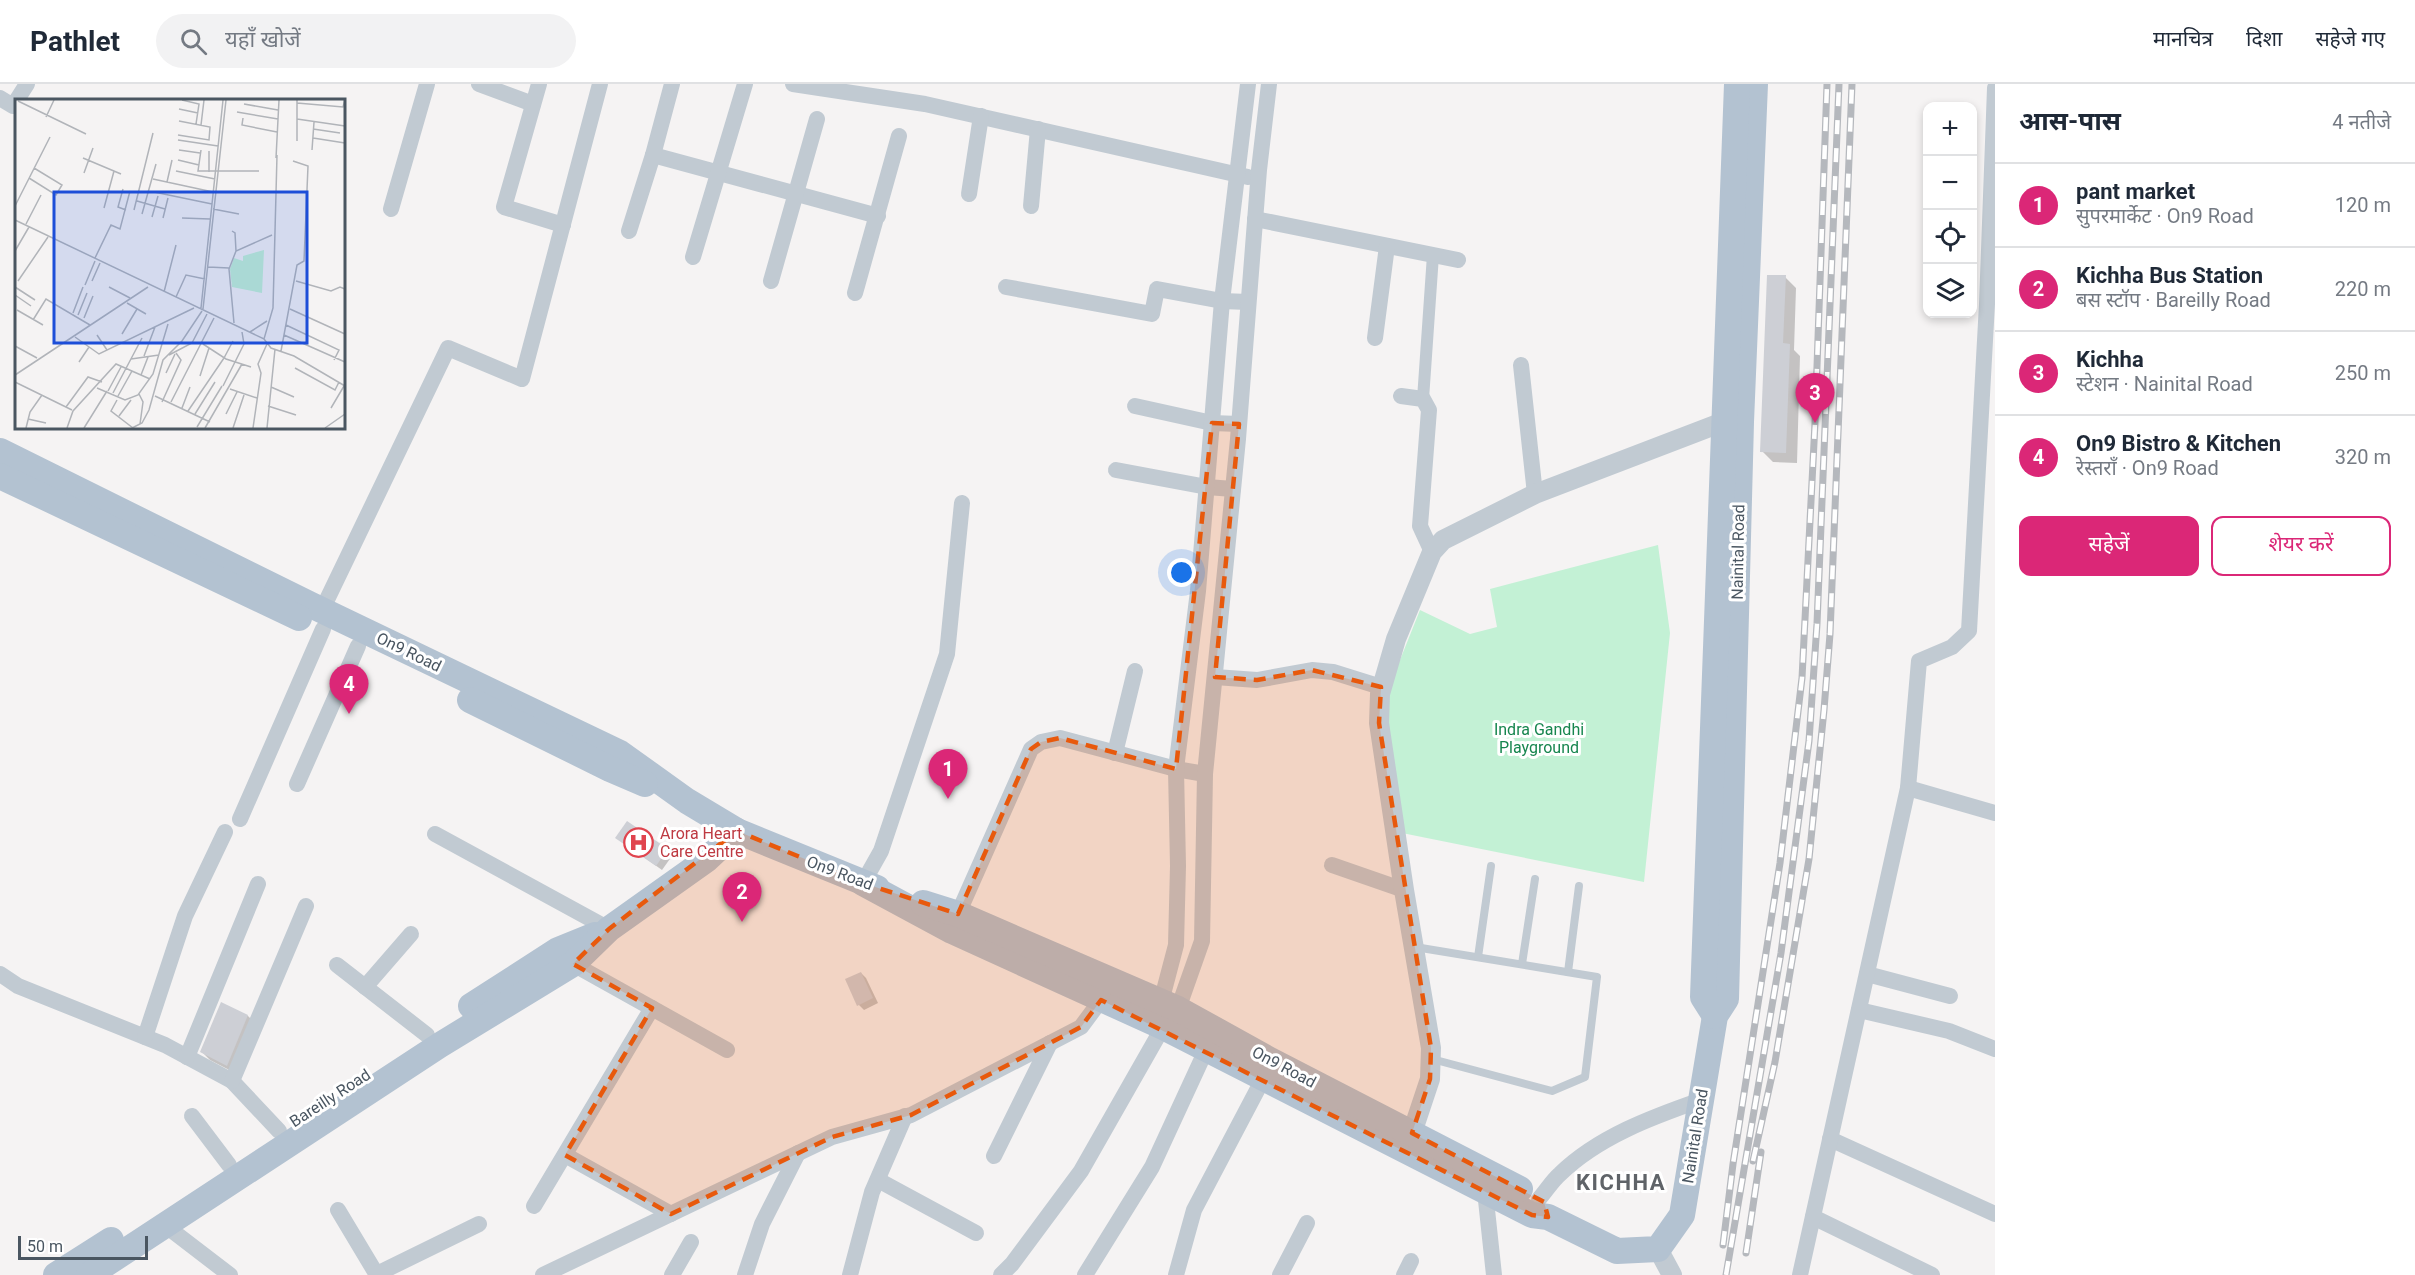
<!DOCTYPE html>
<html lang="hi">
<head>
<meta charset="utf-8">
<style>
  :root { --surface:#fff; --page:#f2f2f3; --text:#1f2937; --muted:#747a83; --line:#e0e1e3; --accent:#db2777 }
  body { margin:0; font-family:Roboto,"Noto Sans Devanagari",sans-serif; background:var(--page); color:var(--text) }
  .controls { position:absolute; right:18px; top:18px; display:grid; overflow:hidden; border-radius:12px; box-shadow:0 3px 9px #0003 }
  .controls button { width:54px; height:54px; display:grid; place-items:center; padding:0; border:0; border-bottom:2px solid var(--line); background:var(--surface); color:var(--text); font:30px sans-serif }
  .scale { position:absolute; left:18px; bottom:15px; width:130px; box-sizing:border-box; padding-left:6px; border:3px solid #4a5661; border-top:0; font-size:16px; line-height:21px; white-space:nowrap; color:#4a5661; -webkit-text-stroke:4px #fff; paint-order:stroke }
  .you { position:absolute; left:1182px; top:489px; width:21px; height:21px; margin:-15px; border:4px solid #fff; border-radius:50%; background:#1a73e8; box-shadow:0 0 0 9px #1a73e833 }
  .badge { display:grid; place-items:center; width:39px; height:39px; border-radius:50%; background:var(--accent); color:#fff; font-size:20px; font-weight:700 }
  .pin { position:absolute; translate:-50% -50px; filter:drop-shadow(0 2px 3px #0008) }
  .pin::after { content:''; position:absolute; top:32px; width:21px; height:18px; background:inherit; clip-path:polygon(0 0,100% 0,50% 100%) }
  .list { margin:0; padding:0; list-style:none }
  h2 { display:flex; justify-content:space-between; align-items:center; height:78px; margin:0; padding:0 24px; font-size:26px }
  h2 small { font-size:20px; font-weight:400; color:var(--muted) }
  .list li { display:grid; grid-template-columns:39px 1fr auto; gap:18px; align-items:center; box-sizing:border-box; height:84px; padding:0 24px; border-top:2px solid var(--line) }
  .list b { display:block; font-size:22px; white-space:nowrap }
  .list p { margin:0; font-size:20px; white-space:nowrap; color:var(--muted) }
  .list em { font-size:20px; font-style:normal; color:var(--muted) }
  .actions { display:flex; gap:12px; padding:18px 24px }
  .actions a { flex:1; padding:14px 0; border:2px solid var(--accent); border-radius:12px; text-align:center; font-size:21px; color:var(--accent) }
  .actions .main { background:var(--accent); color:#fff }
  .icon { flex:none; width:33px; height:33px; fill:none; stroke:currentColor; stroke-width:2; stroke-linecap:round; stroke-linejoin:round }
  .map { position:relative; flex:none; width:1995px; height:1191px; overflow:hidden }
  header { display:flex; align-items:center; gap:36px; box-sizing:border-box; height:84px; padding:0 30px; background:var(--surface); border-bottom:2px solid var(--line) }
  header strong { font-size:28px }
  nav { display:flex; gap:33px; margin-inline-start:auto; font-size:21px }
  .search { width:420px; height:54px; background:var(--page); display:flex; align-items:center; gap:15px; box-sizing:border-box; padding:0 21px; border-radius:33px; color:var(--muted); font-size:22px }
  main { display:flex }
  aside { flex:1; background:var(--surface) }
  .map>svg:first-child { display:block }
</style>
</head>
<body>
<header>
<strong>Pathlet</strong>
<div class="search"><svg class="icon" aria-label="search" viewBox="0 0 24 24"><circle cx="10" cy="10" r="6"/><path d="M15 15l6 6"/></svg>यहाँ खोजें</div>
<nav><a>मानचित्र</a><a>दिशा</a><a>सहेजे गए</a></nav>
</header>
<main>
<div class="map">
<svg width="1995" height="1191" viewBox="0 0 1995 1191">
  <rect width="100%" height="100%" fill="#f5f3f3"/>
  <!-- green -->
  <path fill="#c3f1d5" d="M1658,461L1670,549L1644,798L1402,749L1383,643L1388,606L1420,526L1470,550L1497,543L1490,505Z"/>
  <!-- shadow -->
  <g fill="#0003">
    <path d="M1785,193L1796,204L1794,266L1800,272L1797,379L1773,378L1762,367Z"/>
    <path d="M627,739L672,772L662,786L617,754Z"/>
    <path d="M861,889L866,894L878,919L864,926L859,921Z"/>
    <path d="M222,920L248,932L256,940L235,989L210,976L202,968Z"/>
  </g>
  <!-- building -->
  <g fill="#cdcfd5">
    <path d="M1767,191H1786L1783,259L1790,260L1786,369L1760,368Z"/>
    <path d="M627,737L668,765L656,782L615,754Z"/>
    <path d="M861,888L873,914L857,922L845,895Z"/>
    <path d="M221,918L248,931L227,982L200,968Z"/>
  </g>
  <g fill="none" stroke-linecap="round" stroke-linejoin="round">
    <!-- service -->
    <g stroke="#c1cad2" stroke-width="8">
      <path d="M1415,863L1597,893L1585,993L1552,1007L1432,975"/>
      <path d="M1478,873L1491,782"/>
      <path d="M1522,880L1535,795"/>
      <path d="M1568,888L1579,802"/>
    </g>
    <!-- pedestrian -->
    <path stroke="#c1cad2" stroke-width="12" d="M1423,315L1433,171"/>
    <!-- minor -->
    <g stroke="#c1cad2" stroke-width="16">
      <path d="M479,0L533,20"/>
      <path d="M539,0L504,123L563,141"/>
      <path d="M793,0L925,20L1248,93"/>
      <path d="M0,14L13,22L27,0"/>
      <path d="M653,71L878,132"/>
      <path d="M969,110L981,32"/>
      <path d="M1031,122L1038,45"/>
      <path d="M391,125L427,0"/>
      <path d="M1255,135L1458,176"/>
      <path d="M629,147L653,71L672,0"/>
      <path d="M693,173L745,0"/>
      <path d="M771,197L817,35"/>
      <path d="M1006,203L1152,230L1157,205L1222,217L1248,218"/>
      <path d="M855,209L899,52"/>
      <path d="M1375,254L1387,162"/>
      <path d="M1521,281L1535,410"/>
      <path d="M1401,312L1423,315L1429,326L1420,442L1432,468"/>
      <path d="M1135,322L1212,339L1239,340"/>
      <path d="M1116,386L1207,403L1233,405"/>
      <path d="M322,526L448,264L522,295L600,0"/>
      <path d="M1215,593L1257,596L1312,586L1333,588L1381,603"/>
      <path d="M1115,669L1135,587"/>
      <path d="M297,700L358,562"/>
      <path d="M1908,704L1995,729"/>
      <path d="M240,735L323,545"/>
      <path d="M435,750L609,845"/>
      <path d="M1332,781L1404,806"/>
      <path d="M863,799L881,767L947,570L962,419"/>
      <path d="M958,830L1031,665L1041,658L1060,654L1176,685L1205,690"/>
      <path d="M573,880L727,966"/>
      <path d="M337,881L427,951"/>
      <path d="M0,890L18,902L165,961L232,997L279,1047"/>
      <path d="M1867,890L1950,912"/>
      <path d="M365,903L411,850"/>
      <path d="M1161,918L1176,861L1178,782L1176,685L1198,507L1222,217L1248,0"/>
      <path d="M1178,925L1202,857L1205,690L1238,355L1259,86L1269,0"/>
      <path d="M1859,926L1949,947L1995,965"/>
      <path d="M145,953L185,832L225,748"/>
      <path d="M187,973L258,800"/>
      <path d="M232,997L306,822"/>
      <path d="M192,1032L229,1081"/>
      <path d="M1830,1055L1995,1130"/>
      <path d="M565,1071L671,1130"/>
      <path d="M994,1072L1050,959"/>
      <path d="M878,1096L976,1149"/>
      <path d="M1485,1107L1494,1191"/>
      <path d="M1539,1115C1546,1107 1552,1097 1560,1090C1598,1053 1652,1033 1701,1016"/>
      <path d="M534,1122L652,924"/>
      <path d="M338,1126L377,1191"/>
      <path d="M1813,1133L1932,1191"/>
      <path d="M166,1142L230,1191"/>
      <path d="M377,1190L479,1140"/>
      <path d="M543,1191L832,1053L911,1031L1081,943L1101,916"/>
      <path d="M672,1191L691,1158"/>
      <path d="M745,1191L762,1140L798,1069"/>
      <path d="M850,1191L872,1108L905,1032"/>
      <path d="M1001,1191L1012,1180L1081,1087L1163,943"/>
      <path d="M1085,1191L1152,1083L1206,966"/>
      <path d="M1176,1191L1194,1126L1263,995"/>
      <path d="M1280,1191L1307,1139"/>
      <path d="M1404,1191L1411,1177"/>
      <path d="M1800,1191L1908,704L1919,577L1952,563L1969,547L1987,220L1995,4"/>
    </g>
    <!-- tertiary -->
    <g stroke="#c1cad2" stroke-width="20">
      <path d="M1412,1049L1430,995L1431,964L1404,806L1379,639L1380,610L1396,555L1432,468L1443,456L1535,410L1723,338"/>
      <path d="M1658,1165L1672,1191"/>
    </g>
    <!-- primary -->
    <g stroke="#b3c2d1" stroke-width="26">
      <path d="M0,367L311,521L620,669L687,717L737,747L877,804"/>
      <path d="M0,392L299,534"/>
      <path d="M470,616L610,685L645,700"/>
      <path d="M863,799L952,847L1163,943L1532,1131L1548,1133L1617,1167L1658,1165L1682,1131L1715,932L1726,915L1741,338L1755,0"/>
      <path d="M923,819L958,830L1178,925L1270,976L1520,1105"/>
      <path d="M471,922L558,866L595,851"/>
      <path d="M1715,932L1703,913L1737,0"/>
      <path d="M56,1191L111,1156"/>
      <path d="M89,1191L440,961L573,880L609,845L706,776L737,747"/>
    </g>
    <defs>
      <g id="rail">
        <path d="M1753,1077L1775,978L1809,775L1824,626L1830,550L1852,0"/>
        <path d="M1723,1161L1733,1080L1780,779L1802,594L1815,339L1827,0"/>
        <path d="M1746,1169L1761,1068"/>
        <path d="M1726,1191L1781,869L1809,657L1817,540L1839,0"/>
      </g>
    </defs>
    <!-- rail casing -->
    <use href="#rail" stroke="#b5b8bd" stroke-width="7"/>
    <!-- rail -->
    <use href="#rail" stroke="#fff" stroke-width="4.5" stroke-dasharray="14" stroke-linecap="butt"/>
  </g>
  <!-- marked area -->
  <path fill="#e8590c" fill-opacity="0.2" stroke="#e8590c" stroke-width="4.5" stroke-dasharray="12 8" stroke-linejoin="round" d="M1212,339L1239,340L1215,593L1257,596L1312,586L1381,603L1379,639L1431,964L1430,995L1412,1049L1544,1118L1548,1133L1532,1131L1101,916L1081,943L911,1031L832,1053L671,1130L565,1071L652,924L573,880L609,845L737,747L863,799L958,830L1031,665L1041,658L1060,654L1176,685Z"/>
  <!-- icons -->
  <defs>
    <symbol id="hospital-ring" viewBox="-11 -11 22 22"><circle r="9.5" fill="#fff" stroke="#e0444e" stroke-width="1.5"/><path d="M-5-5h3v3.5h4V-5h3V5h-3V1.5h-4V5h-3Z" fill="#e0444e"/></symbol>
  </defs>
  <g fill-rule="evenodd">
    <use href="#hospital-ring" x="622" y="742" width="33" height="33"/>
  </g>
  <g text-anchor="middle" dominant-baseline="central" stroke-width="6" stroke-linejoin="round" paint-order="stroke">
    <!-- street labels -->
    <g font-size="16" fill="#4a5661" stroke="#fff">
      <text transform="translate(1738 468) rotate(-89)">Nainital Road</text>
      <text transform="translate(409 568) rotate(26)">On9 Road</text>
      <text transform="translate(840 789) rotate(21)">On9 Road</text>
      <text transform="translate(1284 983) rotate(28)">On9 Road</text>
      <text transform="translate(330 1014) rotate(-33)">Bareilly Road</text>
      <text transform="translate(1695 1052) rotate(-81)">Nainital Road</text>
    </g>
    <!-- park labels -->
    <g font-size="16" fill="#17864f" stroke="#fff">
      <text x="1539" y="645">Indra Gandhi<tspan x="1539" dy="18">Playground</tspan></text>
    </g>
    <!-- health labels -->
    <g font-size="16" fill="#be3a42" stroke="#fff" text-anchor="start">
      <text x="660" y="749">Arora Heart<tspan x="660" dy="18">Care Centre</tspan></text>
    </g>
    <!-- district labels -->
    <g font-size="22" font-weight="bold" letter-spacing="1.5" fill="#5f6368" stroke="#fff">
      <text x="1621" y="1098">KICHHA</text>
    </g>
  </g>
  <!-- overview -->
  <g transform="translate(15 15)">
    <rect width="330" height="330" fill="#f5f3f3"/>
    <path d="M249,151L247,194L217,188L215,170L219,159L228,162V157Z" fill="#c3f1d5"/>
    <path fill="none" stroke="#b1b4b9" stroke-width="1.5" d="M167,1L184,5L181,25M3,2L71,35M282,4L328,8L330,1M229,5L263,11M164,10L183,14M222,13L263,20M31,18L39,1M228,19L227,26L262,33M282,20L330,27M186,26L189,1M298,30L325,34M163,36L194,41L195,28L164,22M298,39L330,44M163,41L203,47M282,42V1M164,51L185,54M186,51L183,72H244M297,51L299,23M194,52V73M68,59L106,75M261,59L264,1M163,61L184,66M161,72L200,80M69,74L78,49M14,79L41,96L47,86L19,69M138,80L198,93M152,83L157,61M108,90L103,108L111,111M139,93L197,105M122,102L150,110M0,107L35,38M89,109L99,72M198,110L224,115M119,111L138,34M127,115L141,65M137,118L143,97M148,119L153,99M167,119L195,120M0,121L249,240L258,209L262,56M11,125L26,96M217,132L220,134L221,152M0,152L14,128M80,159L96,126L105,130L115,92M193,168L214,169M3,182L33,138M77,182L85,164M281,182L316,192L325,188L330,190M70,186L80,162M0,188L20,201M94,188L115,199M149,193L161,146M0,196L16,207M161,198L171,176L190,180M112,204L131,215M186,209L208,1M188,210L211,1M275,210L330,235M2,211L28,226M58,214L68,188M63,216L72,194M69,219L78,197M18,221L31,200L75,226M219,224L214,170L221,152L257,136M271,226L324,251L319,261M235,233L252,222M107,235L122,210M82,236L92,251M269,236L330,263M60,238L84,255L179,209M249,240L256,249L279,257L330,287M188,245L211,260L236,268M0,247L22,259M266,252L282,166L289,162L293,67L278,62M154,256L177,244L192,215M129,257L140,228M209,259L218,242M116,260L144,256M64,263L74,248M280,269L320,291L324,283M151,274L160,255M0,276L133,188M126,276L133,258M185,277L194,249M0,283L57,311M208,287L229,245L227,233M256,288L279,298M82,289L110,301L123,296L138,275L153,225M215,290L242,299M93,292L106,268M98,294L127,239M124,295L128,303L125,325M103,297L117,272M140,297L195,323M102,301L96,312L118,329M147,303L166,261L161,254M156,303L199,219M253,307L281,316M51,308L73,278L87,283M167,309L175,288M316,309L329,287M173,312L209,259M180,315L200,283M211,315L222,293M104,317L116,301M13,320L31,324M182,328L207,287M11,329L15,313L27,296M52,329L58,312L101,265L135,280M69,329L92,292M117,329L127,324L134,311L148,261L167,242L187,212M190,329L227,265M218,329L229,296M238,329L246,274L243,265L252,245M252,329L260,250M310,329L330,315"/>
    <path fill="#1d4ed8" fill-opacity="0.15" stroke="#1d4ed8" stroke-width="3" d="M39,93H292V244H39Z"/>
    <rect width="330" height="330" fill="none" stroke="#4a5661" stroke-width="3"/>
  </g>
</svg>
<div class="controls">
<button>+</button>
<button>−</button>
<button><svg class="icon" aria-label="locate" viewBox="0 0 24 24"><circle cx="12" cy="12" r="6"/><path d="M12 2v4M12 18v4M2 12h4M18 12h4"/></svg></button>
<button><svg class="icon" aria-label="layers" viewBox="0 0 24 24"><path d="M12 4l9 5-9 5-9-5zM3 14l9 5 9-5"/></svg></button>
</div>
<div class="scale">50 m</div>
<div class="you"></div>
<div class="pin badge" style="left:948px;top:715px">1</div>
<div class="pin badge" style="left:742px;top:838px">2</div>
<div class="pin badge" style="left:1815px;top:339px">3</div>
<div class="pin badge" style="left:349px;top:630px">4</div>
</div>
<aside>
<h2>आस-पास<small>4 नतीजे</small></h2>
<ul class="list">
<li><span class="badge">1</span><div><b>pant market</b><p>सुपरमार्केट · On9 Road</p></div><em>120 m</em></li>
<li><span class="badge">2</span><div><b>Kichha Bus Station</b><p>बस स्टॉप · Bareilly Road</p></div><em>220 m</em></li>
<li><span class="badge">3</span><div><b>Kichha</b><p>स्टेशन · Nainital Road</p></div><em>250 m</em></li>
<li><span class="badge">4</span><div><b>On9 Bistro &amp; Kitchen</b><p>रेस्तराँ · On9 Road</p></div><em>320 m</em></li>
</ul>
<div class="actions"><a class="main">सहेजें</a><a>शेयर करें</a></div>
</aside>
</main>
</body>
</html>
